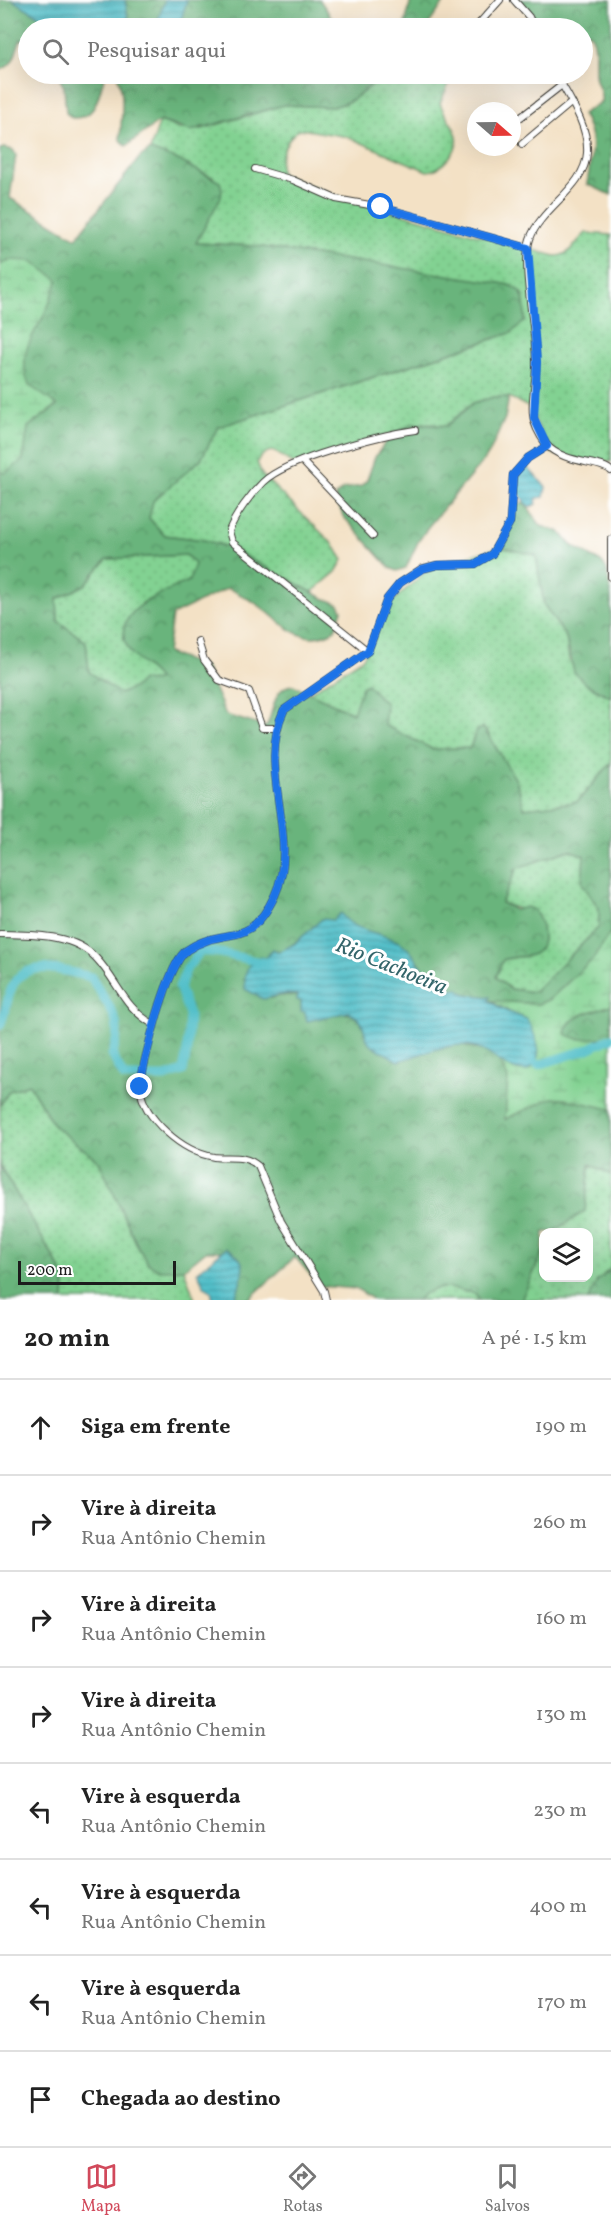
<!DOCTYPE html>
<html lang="pt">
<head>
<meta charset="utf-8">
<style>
  :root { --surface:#fff; --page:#f6f6f6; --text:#222; --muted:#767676; --line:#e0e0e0; --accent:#d1495b }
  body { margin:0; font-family:Vollkorn,serif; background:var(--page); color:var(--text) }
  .controls { position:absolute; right:18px; bottom:18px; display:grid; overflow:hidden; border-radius:12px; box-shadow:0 6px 24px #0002 }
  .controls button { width:54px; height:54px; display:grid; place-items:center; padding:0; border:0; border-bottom:2px solid var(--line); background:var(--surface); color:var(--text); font:30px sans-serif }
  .compass { position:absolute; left:467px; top:102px; width:54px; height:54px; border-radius:50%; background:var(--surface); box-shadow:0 6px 24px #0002; rotate:110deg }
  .scale { position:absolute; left:18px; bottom:15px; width:158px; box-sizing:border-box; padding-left:6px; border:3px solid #1c1c1c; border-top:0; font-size:16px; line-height:21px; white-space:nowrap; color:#1c1c1c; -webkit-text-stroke:4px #fff; paint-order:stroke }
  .stop { position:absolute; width:18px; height:18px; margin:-14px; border:4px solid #1a73e8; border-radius:50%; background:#fff }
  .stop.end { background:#1a73e8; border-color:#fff; box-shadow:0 2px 6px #0008 }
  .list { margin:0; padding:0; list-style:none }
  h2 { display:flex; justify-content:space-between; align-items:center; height:78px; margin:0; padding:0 24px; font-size:26px }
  h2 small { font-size:20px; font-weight:400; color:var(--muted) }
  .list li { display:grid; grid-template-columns:39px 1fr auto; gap:18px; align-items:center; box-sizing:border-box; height:96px; padding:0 24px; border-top:2px solid var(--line) }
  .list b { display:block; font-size:22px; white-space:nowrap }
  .list p { margin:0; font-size:20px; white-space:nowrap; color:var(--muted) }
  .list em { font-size:20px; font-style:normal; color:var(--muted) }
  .icon { flex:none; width:33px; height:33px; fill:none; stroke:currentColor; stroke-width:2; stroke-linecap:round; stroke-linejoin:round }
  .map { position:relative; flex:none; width:611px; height:1300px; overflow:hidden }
  .search { position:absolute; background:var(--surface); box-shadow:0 6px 24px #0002; left:18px; right:18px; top:18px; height:66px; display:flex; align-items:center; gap:15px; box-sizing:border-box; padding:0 21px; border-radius:33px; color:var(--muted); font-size:22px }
  .sheet { height:846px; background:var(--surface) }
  nav { display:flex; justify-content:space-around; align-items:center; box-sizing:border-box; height:84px; border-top:2px solid var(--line); background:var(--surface); font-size:16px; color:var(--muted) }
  nav a { display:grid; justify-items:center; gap:3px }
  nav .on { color:var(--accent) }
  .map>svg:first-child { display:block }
</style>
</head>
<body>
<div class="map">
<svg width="611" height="1300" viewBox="0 0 611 1300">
  <defs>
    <pattern id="grass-dots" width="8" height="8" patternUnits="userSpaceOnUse" patternTransform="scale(1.5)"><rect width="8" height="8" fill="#82d292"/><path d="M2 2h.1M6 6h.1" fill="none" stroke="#70b47d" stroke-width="1.8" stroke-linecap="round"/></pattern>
    <pattern id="forest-crowns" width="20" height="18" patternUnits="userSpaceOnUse" patternTransform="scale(1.5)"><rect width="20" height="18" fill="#69b47c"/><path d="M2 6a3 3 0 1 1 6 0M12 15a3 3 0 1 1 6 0" fill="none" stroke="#569265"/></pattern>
    <pattern id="wetland-marsh" width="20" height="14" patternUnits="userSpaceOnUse" patternTransform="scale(1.5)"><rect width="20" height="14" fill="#82d292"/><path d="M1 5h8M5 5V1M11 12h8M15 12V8" fill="none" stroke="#70b47d"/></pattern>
    <pattern id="water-rules" width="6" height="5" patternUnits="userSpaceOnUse" patternTransform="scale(1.5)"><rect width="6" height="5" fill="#52bfc9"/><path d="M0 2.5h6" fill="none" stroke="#439aa2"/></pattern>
  </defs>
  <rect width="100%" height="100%" fill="#fff"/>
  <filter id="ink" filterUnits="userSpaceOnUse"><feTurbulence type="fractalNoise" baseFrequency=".0167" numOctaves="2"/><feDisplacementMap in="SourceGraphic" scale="12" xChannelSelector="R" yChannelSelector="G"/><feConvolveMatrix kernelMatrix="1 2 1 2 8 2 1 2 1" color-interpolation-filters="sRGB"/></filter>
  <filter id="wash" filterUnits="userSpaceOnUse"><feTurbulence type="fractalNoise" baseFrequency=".008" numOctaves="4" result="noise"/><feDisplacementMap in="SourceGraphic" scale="24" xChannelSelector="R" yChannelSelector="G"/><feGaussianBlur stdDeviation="1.35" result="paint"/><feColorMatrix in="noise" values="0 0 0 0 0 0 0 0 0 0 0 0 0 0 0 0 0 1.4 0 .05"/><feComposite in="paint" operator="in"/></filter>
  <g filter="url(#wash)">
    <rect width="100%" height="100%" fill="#f3e1c5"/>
    <!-- grass -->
    <g fill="url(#grass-dots)" stroke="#4f7757" stroke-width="1.5">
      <path d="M387,74H453L440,103C448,126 470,135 448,159C442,166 436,171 427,171L348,137L301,129C287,135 277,159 281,174L334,195L555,256C572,256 574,242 586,233L611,235V462L573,459L552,453L528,407L509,397H494L473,403L446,426L423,423L299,465C281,463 274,437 257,462L262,475L333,544L343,560L336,572L312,592L228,547L204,540L164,535L149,518L152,501L201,459L218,427L493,339L525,321L523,294L509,285L256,246L195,243L221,197L213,177L150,150L160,121L179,129L199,130L284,105L334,107L352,100Z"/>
      <path d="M499,547L536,555L544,605L566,637L569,660L586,684L611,697V763L577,802L524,808L520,799V791L487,731H476L470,748L432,749L383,725L360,694L354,713L309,693L363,658L391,603L424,573L440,564Z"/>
      <path d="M186,555L196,564L189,581L142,603L141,662L159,679L120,694L89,672L86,642L58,621L57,599L85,585L107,559Z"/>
      <path d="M569,850L584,855L582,883L599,908V927L534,992L510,989L496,977L502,960L534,954L543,940L538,915L501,903L517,868Z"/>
      <path d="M29,1084L54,1126L99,1161L139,1249L149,1264L171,1270L184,1269L195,1300H64L65,1278L61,1270L0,1166V1106L9,1091Z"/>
      <path d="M590,1164L611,1175V1269L605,1273L588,1300H521L543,1252L544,1278H588V1232H553L585,1210Z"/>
      <path d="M449,1287L476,1294L479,1300H417L425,1291Z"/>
    </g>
    <!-- forest -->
    <g fill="url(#forest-crowns)" stroke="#42684c" stroke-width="1.5" fill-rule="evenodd">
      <path d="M0,0H25L60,28H28V44L21,39C15,52 16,65 0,70Z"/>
      <path d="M125,0H320L338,27L130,28Z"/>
      <path d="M411,0H446L426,28H404Z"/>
      <path d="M518,0H611V195L587,184C591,156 597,139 582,114L601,102C603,90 595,84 595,74C594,41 601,27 561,28C555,29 549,27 542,28Z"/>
      <path d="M57,74H106C97,92 100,119 72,118L66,113L64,87Z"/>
      <path d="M116,74H387L352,100L334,107L284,105L191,131L160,121L126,146L120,140C121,119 126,92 116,74Z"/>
      <path d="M4,148L13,150L16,155L10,198L76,238L140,157L150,150L176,159L220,182L222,189L221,197L196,243L256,246L500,283C527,288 524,298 525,321L511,333L218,427L201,459L153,501L149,518L164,535L204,540L228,547L323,598L339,604L342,610L335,630C303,649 285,625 261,607C251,600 239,594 228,588L172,615L167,653L205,667L226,715L266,727C274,712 273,686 293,685L353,713L362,687L367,684L386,704L384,725L432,749L470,748L476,731L483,727L516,780L524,808L577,802L611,763V931L594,958L550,999L540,1004L490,1001L443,989L430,979L419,962L302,937L287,949L253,963L271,998C299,990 305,1000 326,1017C354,1007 360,1016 370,1041L463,1045L485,1051L498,1059L508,1078L506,1119L551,1098H561L611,1109V1175L590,1164L585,1211L553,1232H544L543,1252L521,1300H479L476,1294C454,1288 434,1282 417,1300H374L357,1289L320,1286L295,1257L248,1300H228L234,1265L225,1251H206L184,1269L160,1270L149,1264L139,1249L99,1161L54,1126L29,1084L9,1091L0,1106V472L5,473L25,445L28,427L57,406C48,399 37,393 30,385C13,367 30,333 43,318L9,260L0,265V149ZM186,555L195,564L189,581C163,593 102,613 131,653C139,663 151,669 158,679L149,682L141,680L137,686L120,694L89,672L86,642L58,621L57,599L85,585L107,559ZM569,850L584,855L582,883L599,908V927L534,992L510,989L496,977L503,960C512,956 521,958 531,955C550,949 543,922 534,910L527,907L515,910L501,903L517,868Z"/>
      <path d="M494,397H509L505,418L489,454L428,527L418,542L406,568L397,571L390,568L343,516L335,496L343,489L361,486L367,480L375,457L391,434L413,424L446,426L473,403Z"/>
      <path d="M524,502L541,526L560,532L571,545L603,563L607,570L611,596V697L586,684L574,672L566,637L544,605L536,555L499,547L516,506Z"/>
      <path d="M611,1005V1038L578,1039L565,1035C565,1015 596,1011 611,1005Z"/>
      <path d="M0,1166L61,1270L65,1278L64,1300H0Z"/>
      <path d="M611,1269V1300H588L597,1281Z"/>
    </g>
    <!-- wetland -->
    <g fill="url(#wetland-marsh)" stroke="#4f7757" stroke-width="1.5">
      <path d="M9,260L32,261L58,280C53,292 49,308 42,319C29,340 18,360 29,385L57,405L28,427L23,460L5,473L0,472V265Z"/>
      <path d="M611,931V1005C596,1011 565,1015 565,1034L578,1039L611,1038V1109L561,1098H551L505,1119L508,1078L498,1059L505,1064L519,1017L490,1001L539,1004L550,999L594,958Z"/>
    </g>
    <!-- water -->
    <g fill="url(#water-rules)" stroke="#376e72" stroke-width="1.5">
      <path d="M12,0H125L130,28H60Z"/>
      <path d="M165,0H187L182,17L174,28H155Z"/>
      <path d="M527,467L546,487L544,497L537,498L536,504L530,507C517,496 510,477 527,467Z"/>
      <path d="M341,913C351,932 385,932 404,945C422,959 430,995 458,988L465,994L490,997L489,1001L506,1011L527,1019C534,1034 549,1057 527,1071C507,1073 492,1051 472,1046C450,1041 419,1056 398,1061L370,1044C360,1032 370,1023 348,1012L307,1021L305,1012L301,1011V1001L297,1000V995L285,994L263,999L245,989V975L249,965L257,962L258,957L265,958L273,949L278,952L294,944L322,919L333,920Z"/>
      <path d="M226,1248C246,1258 245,1267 239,1287C237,1292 237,1295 234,1300L230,1297L213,1300L211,1291L205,1287L197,1272Z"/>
    </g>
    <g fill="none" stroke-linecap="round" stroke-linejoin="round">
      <!-- river -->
      <g stroke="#52bfc9" stroke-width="9">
        <path d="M0,1025C6,1013 7,997 13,985C27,957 68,972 91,977C108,1008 126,1018 112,1055L124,1077H165L183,1071L187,1051L189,1014L179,987L187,968L200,952C223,950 245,961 269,963"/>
        <path d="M527,1055L538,1065L586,1050L611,1038"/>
      </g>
    </g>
  </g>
  <g filter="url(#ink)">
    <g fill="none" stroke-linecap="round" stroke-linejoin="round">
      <defs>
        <g id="minor">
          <path d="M514,0L529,17L534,28"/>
          <path d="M475,28L500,0"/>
          <path d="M556,74C568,96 589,126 587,153C585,188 541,207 530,239C521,264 536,331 536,361C537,379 531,397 533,415C534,426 540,436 546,444C562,464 603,461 611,471"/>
          <path d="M512,124L562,85"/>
          <path d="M522,144L571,103"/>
          <path d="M255,169L293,180L336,199L381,207L528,248"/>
          <path d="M302,461L373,536"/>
          <path d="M611,539V577"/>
          <path d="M198,641L204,660L219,680L249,691L262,728H278"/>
          <path d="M368,651L232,542L229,531C235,515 251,494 263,482C286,459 381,435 415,430"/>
          <path d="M0,934C31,935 73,933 96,958C117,980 124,1008 153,1024"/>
          <path d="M326,1300L324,1291L281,1221L258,1166C245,1154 229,1159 214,1157C183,1152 143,1119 140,1087C143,1062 168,962 187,950C226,924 248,952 275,895C301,838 256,768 284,710L368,651L387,599L400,583L421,569L437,565L475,564L492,554L510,522L513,475L528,458L547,446"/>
        </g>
      </defs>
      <!-- minor casing -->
      <use href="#minor" stroke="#3c3a35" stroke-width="8"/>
      <!-- minor -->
      <use href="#minor" stroke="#fff" stroke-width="6"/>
    </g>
  </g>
  <g fill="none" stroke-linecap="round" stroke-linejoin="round" filter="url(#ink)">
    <!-- route -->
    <path stroke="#1a73e8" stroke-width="8" d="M140,1087C143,1062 168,962 187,950C226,924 248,952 275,895C301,838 256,768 284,710L368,651L387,599L400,583L422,569L437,565L475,564L492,554L510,522L513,475L528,458L547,446L534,418L537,362L528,248L381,207"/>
  </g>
  <g text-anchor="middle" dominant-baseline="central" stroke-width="6" stroke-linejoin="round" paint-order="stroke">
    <!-- water labels -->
    <g font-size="22" font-style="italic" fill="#34656a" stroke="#fff">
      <text transform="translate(391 967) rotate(22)">Rio Cachoeira</text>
    </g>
  </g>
</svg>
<div class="controls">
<button><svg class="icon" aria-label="layers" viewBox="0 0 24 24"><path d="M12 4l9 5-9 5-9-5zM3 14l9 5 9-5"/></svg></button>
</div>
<svg class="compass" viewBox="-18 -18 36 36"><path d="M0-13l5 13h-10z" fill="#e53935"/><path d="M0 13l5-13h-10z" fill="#767676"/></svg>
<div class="scale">200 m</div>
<div class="stop" style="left:381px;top:207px"></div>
<div class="stop end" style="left:140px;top:1087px"></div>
<div class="search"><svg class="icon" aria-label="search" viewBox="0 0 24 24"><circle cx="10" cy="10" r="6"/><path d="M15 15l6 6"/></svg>Pesquisar aqui</div>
</div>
<section class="sheet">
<h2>20 min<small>A pé · 1.5 km</small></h2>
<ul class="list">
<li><svg class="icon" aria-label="ahead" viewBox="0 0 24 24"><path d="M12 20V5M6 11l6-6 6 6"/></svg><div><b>Siga em frente</b></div><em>190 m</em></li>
<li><svg class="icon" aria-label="right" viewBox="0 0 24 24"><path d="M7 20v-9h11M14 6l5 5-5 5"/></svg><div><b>Vire à direita</b><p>Rua Antônio Chemin</p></div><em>260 m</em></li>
<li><svg class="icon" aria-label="right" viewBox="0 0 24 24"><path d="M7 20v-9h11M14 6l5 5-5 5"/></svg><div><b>Vire à direita</b><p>Rua Antônio Chemin</p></div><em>160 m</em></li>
<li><svg class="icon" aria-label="right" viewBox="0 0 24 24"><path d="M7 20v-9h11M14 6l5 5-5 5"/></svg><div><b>Vire à direita</b><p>Rua Antônio Chemin</p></div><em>130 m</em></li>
<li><svg class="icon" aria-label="left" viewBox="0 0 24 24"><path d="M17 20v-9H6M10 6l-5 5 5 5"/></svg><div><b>Vire à esquerda</b><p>Rua Antônio Chemin</p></div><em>230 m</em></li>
<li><svg class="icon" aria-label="left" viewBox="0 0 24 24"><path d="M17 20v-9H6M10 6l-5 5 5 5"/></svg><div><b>Vire à esquerda</b><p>Rua Antônio Chemin</p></div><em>400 m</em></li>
<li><svg class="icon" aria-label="left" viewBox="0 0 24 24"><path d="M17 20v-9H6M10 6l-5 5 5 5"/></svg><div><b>Vire à esquerda</b><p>Rua Antônio Chemin</p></div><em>170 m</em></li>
<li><svg class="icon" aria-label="arrive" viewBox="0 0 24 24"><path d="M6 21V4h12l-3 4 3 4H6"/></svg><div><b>Chegada ao destino</b></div></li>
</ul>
</section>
<nav>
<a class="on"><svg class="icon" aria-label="map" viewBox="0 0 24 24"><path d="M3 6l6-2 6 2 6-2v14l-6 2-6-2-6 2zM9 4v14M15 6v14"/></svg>Mapa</a>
<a><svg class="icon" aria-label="directions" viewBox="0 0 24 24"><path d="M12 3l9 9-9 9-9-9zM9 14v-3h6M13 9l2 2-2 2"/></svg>Rotas</a>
<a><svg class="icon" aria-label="saved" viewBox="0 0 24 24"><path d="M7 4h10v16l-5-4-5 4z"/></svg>Salvos</a>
</nav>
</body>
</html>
